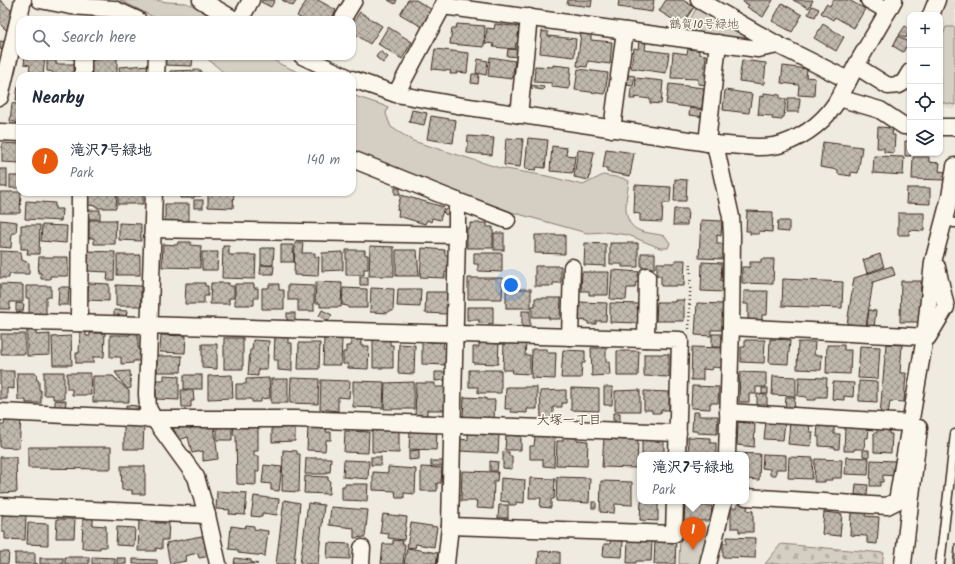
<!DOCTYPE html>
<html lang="en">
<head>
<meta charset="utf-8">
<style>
  :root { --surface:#fff; --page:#f6f6f7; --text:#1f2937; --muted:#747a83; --line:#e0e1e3; --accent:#ea580c }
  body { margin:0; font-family:Kalam,"Klee One",sans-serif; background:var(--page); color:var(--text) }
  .controls { position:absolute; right:12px; top:12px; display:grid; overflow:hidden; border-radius:8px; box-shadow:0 1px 3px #0004 }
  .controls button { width:36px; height:36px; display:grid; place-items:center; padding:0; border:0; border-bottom:1px solid var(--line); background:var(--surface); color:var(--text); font:20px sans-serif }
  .you { position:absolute; left:511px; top:285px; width:14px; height:14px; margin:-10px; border:3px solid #fff; border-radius:50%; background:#1a73e8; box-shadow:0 0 0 6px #1a73e833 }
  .badge { display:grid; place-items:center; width:26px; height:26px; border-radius:50%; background:var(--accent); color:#fff; font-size:13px; font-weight:700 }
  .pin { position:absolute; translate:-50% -33px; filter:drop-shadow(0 1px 2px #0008) }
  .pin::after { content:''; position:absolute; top:21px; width:14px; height:12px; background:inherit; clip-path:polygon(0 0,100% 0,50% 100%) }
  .popup { position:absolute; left:637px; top:452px; width:112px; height:52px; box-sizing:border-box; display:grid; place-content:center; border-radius:8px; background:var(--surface); filter:drop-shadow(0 1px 3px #0005); font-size:13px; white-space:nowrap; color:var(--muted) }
  .popup b { font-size:15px; color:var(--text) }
  .popup::after { content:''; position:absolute; left:50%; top:100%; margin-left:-8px; border:8px solid transparent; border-top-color:var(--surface) }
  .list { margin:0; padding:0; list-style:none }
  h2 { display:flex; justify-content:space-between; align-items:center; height:52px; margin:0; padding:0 16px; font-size:17px }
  h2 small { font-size:13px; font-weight:400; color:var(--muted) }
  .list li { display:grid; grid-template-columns:26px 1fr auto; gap:12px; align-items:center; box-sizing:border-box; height:72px; padding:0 16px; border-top:1px solid var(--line) }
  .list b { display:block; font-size:15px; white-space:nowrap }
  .list p { margin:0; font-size:13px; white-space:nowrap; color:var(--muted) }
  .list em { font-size:13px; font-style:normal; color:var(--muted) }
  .icon { flex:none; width:22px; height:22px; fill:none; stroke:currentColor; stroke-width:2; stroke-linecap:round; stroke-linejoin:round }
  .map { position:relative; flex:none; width:955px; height:564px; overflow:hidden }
  .search { position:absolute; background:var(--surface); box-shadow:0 1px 3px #0004; left:16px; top:16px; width:340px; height:44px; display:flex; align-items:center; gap:10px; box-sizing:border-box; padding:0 14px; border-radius:12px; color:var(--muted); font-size:15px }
  .panel { position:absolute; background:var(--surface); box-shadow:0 1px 3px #0004; left:16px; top:72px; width:340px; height:124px; border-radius:12px }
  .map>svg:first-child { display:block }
</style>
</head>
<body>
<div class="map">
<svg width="955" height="564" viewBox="0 0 955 564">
  <defs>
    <pattern id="cemetery-stones" width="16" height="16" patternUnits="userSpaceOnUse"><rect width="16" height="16" fill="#d5cec3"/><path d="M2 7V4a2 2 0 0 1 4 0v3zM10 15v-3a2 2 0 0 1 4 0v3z" fill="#b8b1a7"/></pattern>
    <pattern id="building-cross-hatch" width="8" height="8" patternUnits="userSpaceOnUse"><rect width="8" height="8" fill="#c0b8ad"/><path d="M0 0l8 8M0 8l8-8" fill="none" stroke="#9d968c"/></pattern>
  </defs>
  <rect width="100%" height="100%" fill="#f0ebe0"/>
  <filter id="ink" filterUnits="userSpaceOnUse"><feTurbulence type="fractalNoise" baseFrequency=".025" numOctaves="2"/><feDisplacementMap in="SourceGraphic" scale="8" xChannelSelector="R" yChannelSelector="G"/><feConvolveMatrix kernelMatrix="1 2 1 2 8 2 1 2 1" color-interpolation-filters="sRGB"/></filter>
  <g filter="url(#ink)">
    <!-- built -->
    <path fill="#e2dcd1" d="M946,0H955V109L940,106V18Z"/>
    <!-- green -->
    <g fill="#d5cec3" stroke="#887c70">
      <path d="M120,0H155L167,2L186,3L194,6L216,20H159Z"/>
      <path d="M698,5L767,43L682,35Z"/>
      <path d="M946,27H955V105L940,102V43Z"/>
      <path d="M204,56H268L280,64L307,76H228Z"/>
      <path d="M352,95L388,107L386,114L391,127L413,141L500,168L547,176L583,185L603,175L622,178L629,181C627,196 620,221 638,230C644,233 658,234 665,236L670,243L668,248H660L628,235L605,232L587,233L511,212L438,185L352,150Z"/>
      <path d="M710,535L701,564H679L680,536Z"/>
    </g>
    <!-- cemetery -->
    <path fill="url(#cemetery-stones)" stroke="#887c70" d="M781,544L884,553L882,564H765Z"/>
    <!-- building -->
    <g fill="url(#building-cross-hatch)" stroke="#3b2a1e">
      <path d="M0,0L15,14L14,21L6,30L0,24Z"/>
      <path d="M262,0H275L271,7L261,2Z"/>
      <path d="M282,0H297L293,6Z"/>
      <path d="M307,0H318L336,10L331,20H304L297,16Z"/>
      <path d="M388,0H397L395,4Z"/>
      <path d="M408,0H416L434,11L424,28L400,14Z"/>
      <path d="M568,0H592L591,7L567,4Z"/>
      <path d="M619,0H654L652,12L618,7Z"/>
      <path d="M666,0H683L694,7L682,25L659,11Z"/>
      <path d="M744,0H773L763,17L747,7L749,5L743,2Z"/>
      <path d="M793,0H813L809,8Z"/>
      <path d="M833,0H849L865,9L854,28L835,17L833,20L821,13L826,4L830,6Z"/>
      <path d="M782,3L802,15L792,32L772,21Z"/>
      <path d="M812,6L819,9L815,17L808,14Z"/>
      <path d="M360,12L382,26L370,44L352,32V24Z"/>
      <path d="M457,24L485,26L484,47L450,44L452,28H456Z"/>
      <path d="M495,24L521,27L519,43H516L515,49L493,47L494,44L485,43L487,28L494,29Z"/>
      <path d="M823,24L844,37L836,51L814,38Z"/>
      <path d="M905,26L910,29L906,38L899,35Z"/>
      <path d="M388,27L412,42L402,59L378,44Z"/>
      <path d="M542,31L548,32V36L576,39L574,57L540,53Z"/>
      <path d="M581,33L591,34V40L612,42L610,64L588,61L587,67L577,66Z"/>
      <path d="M898,36L909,42L903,52L893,46Z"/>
      <path d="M0,41L7,42L5,51L0,49Z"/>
      <path d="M639,41L646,42L645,50L669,53L666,73L631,68L634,48L638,49Z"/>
      <path d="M435,49L469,53L467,73L457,72V74H450L451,71L432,69Z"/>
      <path d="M508,49L520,50L519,57L507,56Z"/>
      <path d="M688,49L699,50V54L706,55L704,75H708L707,85L698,84V79L671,78L673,52L687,54Z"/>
      <path d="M380,51L388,57L383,63L376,57Z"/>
      <path d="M25,56H45L43,76L29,75L30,65L24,64Z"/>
      <path d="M63,56H75V59L63,58Z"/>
      <path d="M164,56H193L192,66L164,65Z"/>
      <path d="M97,57H117V75H91V60H97Z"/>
      <path d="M490,57L515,61L512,79L488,76Z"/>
      <path d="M478,59L488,61L486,75L476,73Z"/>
      <path d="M47,60H56V64H75V76H53V72L47,71Z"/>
      <path d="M742,60L766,63L764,84L739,81Z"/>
      <path d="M149,65L150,75L146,76H120L119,67Z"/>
      <path d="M553,65L571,67L569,89L552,87V83L534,82L535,66L553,67Z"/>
      <path d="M783,66L807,69L806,77L815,78L814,96L798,95L799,85L781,83Z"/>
      <path d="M578,69L608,73L605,94L575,90Z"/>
      <path d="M201,70V76H171L170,71Z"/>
      <path d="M472,74H479L478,84L471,83Z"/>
      <path d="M628,75L635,76L633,86L627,85Z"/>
      <path d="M636,78L663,81L661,104L650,103V99L635,97V99H630L631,88H635Z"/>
      <path d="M669,84L704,88L702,109L666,104Z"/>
      <path d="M531,85L544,87L543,90L531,88Z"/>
      <path d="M18,86H20V101L16,100Z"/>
      <path d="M725,90L752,94L749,113L723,110Z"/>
      <path d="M764,93L780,95V98L786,99L784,117H782V120L772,119V116L758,115L760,96L764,97Z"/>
      <path d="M788,98H800L799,112H787Z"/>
      <path d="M12,103L20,105V123L10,121Z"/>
      <path d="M690,108L705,110L704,117L689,115Z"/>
      <path d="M412,110L427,113L424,125L409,122Z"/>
      <path d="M431,116L456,120L453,143L427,139Z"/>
      <path d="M878,127L893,128L892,135H895L894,153L884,152V148H877Z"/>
      <path d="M468,136L494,138L492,155L467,153Z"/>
      <path d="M506,138L523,139L520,167L504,165Z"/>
      <path d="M528,138L548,140L545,168L537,167L536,170L525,169Z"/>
      <path d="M905,141H910L911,156H905Z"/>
      <path d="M823,142L862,147L858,173L851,172V176L838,174V170L820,167Z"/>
      <path d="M2,143L20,144V163L2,162Z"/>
      <path d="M552,146L567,148L566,155L575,156L573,173L550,171Z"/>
      <path d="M606,149L634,153L630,176L607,172V168H603Z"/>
      <path d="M578,150L594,152L589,180L574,177Z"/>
      <path d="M874,156L904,157L903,175L873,173Z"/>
      <path d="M913,157H929V162L940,163L939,171L945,172V180L912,179Z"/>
      <rect x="0" y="169" width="7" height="18"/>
      <rect x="10" y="176" width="10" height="12"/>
      <path d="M675,179L687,180L686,201H674Z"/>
      <path d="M635,185L671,187L670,203H663L662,222L640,221V214L634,213Z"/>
      <rect x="395" y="188" width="5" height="6"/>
      <path d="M907,188H930V204L906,203Z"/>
      <path d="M0,192H21L20,213H0Z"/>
      <path d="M88,192H117L116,208H97V206L87,205Z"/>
      <rect x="118" y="192" width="25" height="12"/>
      <path d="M175,192H201V196H194V198H180V193Z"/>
      <path d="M208,192H234L233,208L208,207Z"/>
      <path d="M401,195L444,207L440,220L432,218L431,222L427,220L425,224L398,216L399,210H397Z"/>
      <rect x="194" y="200" width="9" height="8"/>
      <path d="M26,201L55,203V209H62L61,221L25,219Z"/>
      <rect x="165" y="204" width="24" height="18"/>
      <path d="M446,209L449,212L446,215L443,212Z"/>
      <path d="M674,209H688L687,225H673Z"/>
      <rect x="86" y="210" width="14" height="9"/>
      <path d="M747,211L773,212L772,232L759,231V234H750V231H746Z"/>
      <path d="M898,213H924V231L909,230V235H898Z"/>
      <path d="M0,220L17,222L16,233H12L11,248L0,247Z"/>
      <path d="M89,220H116L115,244H94V238H89Z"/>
      <path d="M701,220L722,221L721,236L717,235V244H724V259L699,258Z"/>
      <path d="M778,221H789V232L777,231Z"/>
      <path d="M119,223L141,224V241L119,240Z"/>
      <path d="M470,223H487V227H493V248H467V228H470Z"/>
      <path d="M21,225H40L39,254H27L28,249H21Z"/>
      <path d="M42,225L67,226L66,243L41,241Z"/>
      <rect x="494" y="233" width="10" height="17"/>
      <path d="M535,235H565V254L535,253Z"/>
      <path d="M178,242H191V245L201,246L200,268L162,267L163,244L177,245Z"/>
      <path d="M295,243H303L302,253H315V257H319L318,276L294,275Z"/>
      <path d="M585,243L606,244V266L584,265Z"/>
      <path d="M610,243H638V267H622V264H610Z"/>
      <path d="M281,245H293L294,262H281Z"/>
      <path d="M223,246H229V255H256L255,279L222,278Z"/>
      <path d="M370,246L394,247V276H369Z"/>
      <path d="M261,248H274L273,265H261Z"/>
      <path d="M422,248L445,250V255H449L448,272H445V278L420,277Z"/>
      <path d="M346,250H365V255H368V269H364V275H346Z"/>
      <path d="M396,250H417L419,276H396Z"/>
      <path d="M0,251L21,252L22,260L29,263V274H9V278H0Z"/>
      <path d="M87,251L115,252L114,280H107L108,272L87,271Z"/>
      <path d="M202,252H218L217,270H202Z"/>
      <path d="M343,252V270L322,271V253Z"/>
      <path d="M474,253H502V272L478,271V264H474Z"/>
      <path d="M641,253H655V268L641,267Z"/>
      <path d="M880,254L884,267L867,273L863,260Z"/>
      <rect x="117" y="255" width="23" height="20"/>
      <path d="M39,257H68V276H50V279H41V273H38Z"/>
      <path d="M761,259H774L773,284L742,283V267H750V262H761Z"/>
      <path d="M675,260H685L684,286H661V276H657V263H675Z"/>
      <path d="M702,262L722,263L721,281H725L724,292L701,291Z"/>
      <path d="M261,265L274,266L273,274H260Z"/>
      <path d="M535,266H561V283H553V286H535Z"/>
      <path d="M892,266L895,275L873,282L866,326L847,324L854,278Z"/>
      <path d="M612,270L640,272L639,283L636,282L635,288H627L626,300L610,299Z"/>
      <path d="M582,272H609L608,295H589V291H581Z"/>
      <rect x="360" y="277" width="8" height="8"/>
      <path d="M468,278H503L502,299H468Z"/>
      <path d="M783,279L843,282L842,308L782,306Z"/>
      <path d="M901,281H921L920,322H900Z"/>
      <path d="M316,282L342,283L341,307H320V303H315Z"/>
      <path d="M89,283L109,284V301L87,300Z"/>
      <path d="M186,283H205V286H208V296H204V304H185Z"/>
      <path d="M211,283H229V286H234V298H229V304H210Z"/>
      <path d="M0,284L23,285V302H10V309H0Z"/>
      <path d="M235,284H254V288H258V298H254V305H235Z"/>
      <path d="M269,284H279V290H284V309H262V288H269Z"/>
      <path d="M116,285L141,286V306H116Z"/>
      <path d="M288,285L314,286V311H298V300H288Z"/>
      <path d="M26,286H51V297H46V314H29V298H26Z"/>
      <path d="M59,287H69L68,305H58Z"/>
      <path d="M343,288L367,289V308H348V306L342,305Z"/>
      <path d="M371,288L394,289L393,311H388V313L370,312Z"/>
      <path d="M398,289H421L420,307L397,306Z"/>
      <rect x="506" y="289" width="25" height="19"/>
      <path d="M744,291H768L767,315H762V321L748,320V304H744Z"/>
      <path d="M426,292H448L447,314L425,313Z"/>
      <path d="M535,298H561L560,319H549V317H532V306H535Z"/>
      <path d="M675,300H684V321H656L657,302H675Z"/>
      <path d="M579,302L607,303L606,321H596V324H588V321L578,320Z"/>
      <path d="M16,303L24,304L23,311H16Z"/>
      <path d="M610,303L638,304V323L610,322Z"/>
      <path d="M697,303L725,304L724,330H711V336L695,335Z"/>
      <path d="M467,307H493V324L479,323V320H467Z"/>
      <path d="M114,310L127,311L126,318L114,317Z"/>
      <path d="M322,310L332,315L328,321L319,316Z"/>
      <path d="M869,310L876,311L874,327L867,325Z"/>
      <rect x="522" y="311" width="8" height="16"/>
      <rect x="287" y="313" width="8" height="8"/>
      <path d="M27,328H36V335L50,334V355L27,356Z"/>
      <path d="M80,331L86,332V336H90V333H105L104,357H93V363H76V353H79Z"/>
      <path d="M130,331H135L138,336V348H141V361H133V363L121,364V357H110V335H130Z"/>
      <rect x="1" y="334" width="24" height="20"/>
      <rect x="712" y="334" width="11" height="13"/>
      <path d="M161,335L186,336L185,353L160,352Z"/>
      <path d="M275,335L288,336V343H292V371L278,370V360H274Z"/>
      <path d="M71,336L72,365H53L52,337Z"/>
      <rect x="224" y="338" width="19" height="31"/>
      <path d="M351,338H361V346H369L368,369L348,368V364H343V352H346V346H351Z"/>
      <path d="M324,339H342L341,365H323Z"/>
      <path d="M373,339H390V345H393V368H373Z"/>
      <path d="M422,339H430V342H444L443,348H447L446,365L422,364Z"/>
      <path d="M770,339L790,340L788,364L769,363Z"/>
      <path d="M253,340L269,341L267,369H258V376L248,375L250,350H252Z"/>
      <path d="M745,340H765L764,363L741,362V347H745Z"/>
      <path d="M479,342L499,343L498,364L473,363V347H479Z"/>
      <path d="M504,342L526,343L525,355H530V374L512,373L513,370H503Z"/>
      <path d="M798,342H815L814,355H822L821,370L797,369Z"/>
      <path d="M299,343H320L319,369H298Z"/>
      <path d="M202,344H217V369L202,368Z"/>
      <path d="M399,344L415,345L414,374L398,373Z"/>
      <path d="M886,344L902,345L900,373H906L904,402L890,401L888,415H880Z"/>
      <path d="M827,345H844V350H851L850,374L826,373Z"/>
      <path d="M860,346L880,347L878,379L858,378Z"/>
      <path d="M692,347L724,348L723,368L713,367L712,370L703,369V380H691Z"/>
      <path d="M591,348H606V362H609L610,375L592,376Z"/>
      <path d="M532,349H547V353H556L555,379L531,378Z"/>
      <path d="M563,350L585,351V363H582L581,378H561Z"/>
      <path d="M617,351H639L638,376H617Z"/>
      <path d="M644,354H669V377L644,376Z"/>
      <path d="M157,356H182L181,372H157Z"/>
      <path d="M469,370H501V393H478V387H469Z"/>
      <path d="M0,371H14V389L7,388V399H0Z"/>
      <path d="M130,371L131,388L127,389L115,372Z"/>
      <path d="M44,372H64V399H53V395H44Z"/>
      <path d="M435,372H446L447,380L435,381Z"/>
      <path d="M740,372L766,373V387H756V394H749V402H739Z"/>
      <path d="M17,373H36L37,380H39V390H41V403H26V400H18Z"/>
      <path d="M67,373H90L91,395H72V389H67Z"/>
      <path d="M164,375L179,376V400L156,399V380H164Z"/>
      <rect x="184" y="375" width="18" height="14"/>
      <path d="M232,375L233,398L208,399V376Z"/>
      <path d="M93,376H113L129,391V402H93Z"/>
      <path d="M773,376L796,377V396L772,395Z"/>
      <path d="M799,377L827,378L826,397H816V400H807V397L798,396Z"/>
      <path d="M269,378L270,398L261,399V402H252V399H236V384H246V379Z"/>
      <path d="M291,378L319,379L318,404L290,403Z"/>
      <rect x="271" y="379" width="17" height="24"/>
      <path d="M321,380L350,381L349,398L338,397V411L320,409Z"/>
      <path d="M353,381L384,382L383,408L353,407Z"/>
      <path d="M859,381L877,382V402L859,401Z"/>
      <path d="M414,382V409H384L385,383Z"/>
      <path d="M833,382L854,383L853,397L844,396V400L832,399Z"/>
      <path d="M416,383H435V387H446V410H427V420H415Z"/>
      <path d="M692,386L719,387L718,403H710V409L691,408Z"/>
      <path d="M506,387H537V409H527V413L511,412V409H505Z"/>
      <path d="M604,387H613L612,405H604Z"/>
      <path d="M571,388L599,389V411L571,410Z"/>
      <rect x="762" y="388" width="6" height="6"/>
      <path d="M181,390H193L194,401H191V407H182Z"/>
      <path d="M566,390V403H562V407H553V418H541L540,391Z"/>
      <path d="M640,390V411H615V391Z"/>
      <path d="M644,391L669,392V410H661V413H652V410H644Z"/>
      <path d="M757,394L767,395V407H757Z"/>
      <path d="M464,397L486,398V400H495L494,419L463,418Z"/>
      <path d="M786,397H795L794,409H785Z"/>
      <path d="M55,400L66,401L65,409H55Z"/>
      <path d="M126,405L138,406V412L126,411Z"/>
      <path d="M693,412H699V416H718L717,434L697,433V431H692Z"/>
      <path d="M613,413H620V421L613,420Z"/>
      <path d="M14,418L21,419L19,448L0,447V425H4L5,421H14Z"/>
      <path d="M766,421L785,422L783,440L764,439Z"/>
      <path d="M188,422L190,429L194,427L214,425L218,459L203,461V451L192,453L188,437L179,440L173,428Z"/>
      <path d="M738,422L755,424L754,447L737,445Z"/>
      <path d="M790,422L809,424L810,432H813L811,446L788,444Z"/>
      <path d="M234,423L258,427V451H254V456H259V471H256V485L237,484L236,435H233Z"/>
      <path d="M217,424L232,425V440H217Z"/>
      <path d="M818,424L834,425V434H840L839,449H835V447L819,446V437H817Z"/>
      <path d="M124,425H144L143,449H124Z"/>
      <path d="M272,425H295V441L272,442Z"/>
      <path d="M308,425L327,426L326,432H331V440H326L325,451L307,450Z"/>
      <path d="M845,427L869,428L868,438H865L864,449H854V451H844Z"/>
      <path d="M877,428L889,429V434H892L891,453L874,452V433H877Z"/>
      <path d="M372,430H399V453L372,452Z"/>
      <path d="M345,431L369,432L368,453L344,452Z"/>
      <path d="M410,431L437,432L436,450L409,449Z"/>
      <path d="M468,434L499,435L498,453L460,451V439L468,440Z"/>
      <path d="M506,435L521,436V450H505Z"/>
      <path d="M535,436L555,437L554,467L543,466V459H530V446H534Z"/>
      <path d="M563,437L577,438V440L588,441L587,466L556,465L557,441H563Z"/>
      <path d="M604,437L638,439L637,468L602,467Z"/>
      <path d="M688,437L710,438V443H716V455H689Z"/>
      <path d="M642,439L664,440V453H661V455H642Z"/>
      <path d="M28,447H111V469L28,468Z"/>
      <path d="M283,450L297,451V454H300L299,492L282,491Z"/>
      <path d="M419,450V459L409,460V451Z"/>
      <path d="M863,450H869V457L863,456Z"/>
      <path d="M503,452H509V456H512V469L503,468Z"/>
      <path d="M734,453L760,454L759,480L747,479V476H746V455H734Z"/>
      <path d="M763,454L786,455V469H776V475H770V469L762,468Z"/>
      <path d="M0,457H16L17,492L0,493Z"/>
      <rect x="371" y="457" width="10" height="8"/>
      <path d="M789,457L813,458L812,479L788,478Z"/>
      <path d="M846,457L869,458L868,475L845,474Z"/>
      <path d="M306,458H331L330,472H326V474H305Z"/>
      <path d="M815,459L842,460L841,478H832V480H825V482H814Z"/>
      <path d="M344,460L369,461L368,479L343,477Z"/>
      <path d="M871,460L895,461V476L883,475V482H880V486H870Z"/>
      <rect x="431" y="461" width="12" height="5"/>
      <path d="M490,461L498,462L497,471H490Z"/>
      <path d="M264,465L282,467L279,491L271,490V484L262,483Z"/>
      <path d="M121,466H145V494H132V490H122Z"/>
      <path d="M388,467L416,469L415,494L404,493V498H396L395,491L373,490V472L388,473Z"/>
      <path d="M421,467L442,468L441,483H437V491H421Z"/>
      <path d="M462,471L498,472L497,481H494L493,509L476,508L477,501H461Z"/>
      <path d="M305,476L328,477V480H330L329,494L304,493Z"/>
      <path d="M557,477L590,478L589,503L556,501Z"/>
      <path d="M501,478L525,480L524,503L516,502V505H509V502L500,501Z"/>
      <path d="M530,478L555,479L554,499H551V508L540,507L541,498H529Z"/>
      <path d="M601,481L632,482V505L615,504L614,513L600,512Z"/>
      <path d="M345,484H368L367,501L342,500V486H345Z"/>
      <path d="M856,484L868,485L867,495H855Z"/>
      <path d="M217,491L247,493L245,515L229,514L230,510L216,509Z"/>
      <path d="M254,496L279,499L277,515L262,513V517L251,516Z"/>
      <path d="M284,500L300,503L294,564H276Z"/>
      <path d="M641,501H658V521L640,520Z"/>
      <rect x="592" y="502" width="4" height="6"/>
      <path d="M308,503L324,505L318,564H300Z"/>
      <path d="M737,504H748L747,510L753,511V532H739V528H731V508H737Z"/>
      <path d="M499,505H508V518H498Z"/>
      <path d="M685,505H698L697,531H684Z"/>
      <path d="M685,505L712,506L711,521H684Z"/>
      <path d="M331,507L368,510L365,537L354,538V528L329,525Z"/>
      <path d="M851,511L866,512L865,516L879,517L877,544L867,543V536L850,535Z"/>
      <path d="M824,512L842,514L840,536L822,534Z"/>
      <path d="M2,514L26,515L25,540L5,539V532H2Z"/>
      <path d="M383,514L407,517L404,540L388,538L389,534L380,533Z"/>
      <path d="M83,517L93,518V525L106,526V547H100V549L82,548Z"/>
      <path d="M57,519H75L74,538H56Z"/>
      <path d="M139,520H156V523H169L168,540H162V549L156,548V551H138Z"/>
      <path d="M28,523L48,524V545L27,544Z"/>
      <path d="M411,523L437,527L434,547L416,544L415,548L407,547Z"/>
      <path d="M246,525L254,526V529L268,531L265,556L238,553V550L229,549L231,526L245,528Z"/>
      <path d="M117,527L135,528L134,546L116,545Z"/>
      <path d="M207,535L211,556L199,558L198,553L185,556L186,561L170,564L166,543Z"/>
      <path d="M727,537L756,538L755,558L723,557V543H727Z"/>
      <path d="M628,539L652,541L651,561H636V563H627Z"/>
      <path d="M393,540L403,541L402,544H405L403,564H381L383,544H393Z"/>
      <path d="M611,540L623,541L622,557L603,556L604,544H610Z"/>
      <path d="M655,540L676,541L675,564H654Z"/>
      <path d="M328,543L350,544V559L327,558Z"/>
      <path d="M955,543V564H953Z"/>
      <path d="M407,548L438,553L436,564L427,562V564H404Z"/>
      <path d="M539,551L560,552V564H538Z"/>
      <path d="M0,552H9L8,564H0Z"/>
      <path d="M15,553H35V563L38,564H15Z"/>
      <rect x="65" y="557" width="24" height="7"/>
      <path d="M92,557L115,558V564H92Z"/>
      <rect x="40" y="558" width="23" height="6"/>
      <rect x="117" y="558" width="9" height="6"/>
      <path d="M235,558L251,560V562L258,564H234Z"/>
      <path d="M133,559L157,560V564H133Z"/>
    </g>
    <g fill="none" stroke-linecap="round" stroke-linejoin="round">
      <defs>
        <g id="lane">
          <path d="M943,221L955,223"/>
          <path d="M940,564L955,434"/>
        </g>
        <g id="street">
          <path d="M40,0L71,6L114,9L138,20"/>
          <path d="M201,0L235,20"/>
          <path d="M699,0L778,45L848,80"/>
          <path d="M869,0L888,11"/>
          <path d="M443,6L758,49L778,45"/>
          <path d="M931,15L937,0"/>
          <path d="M240,20L251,0"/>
          <path d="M342,20L354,0"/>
          <path d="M302,56L345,76"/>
          <path d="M856,66L888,86L899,85L904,82L910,72"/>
          <path d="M83,76V56"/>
          <path d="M156,76L157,56"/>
          <path d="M352,79L396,94L462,106L715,144C734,145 765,150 782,144C806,136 828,119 840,96C846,86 851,75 857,64C869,43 882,22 894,0"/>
          <path d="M396,94L446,0"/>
          <path d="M0,97L23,0"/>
          <path d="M839,98L880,110L904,126H910"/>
          <path d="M519,115L529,17"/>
          <path d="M940,127H955"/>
          <path d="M612,129L625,31"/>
          <path d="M0,132L20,133"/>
          <path d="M707,143L718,43"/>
          <path d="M715,144L731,217L732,235L731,327L727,455"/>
          <path d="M352,159L457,201L507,220"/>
          <path d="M154,192L147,394L148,408L154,419L196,477L207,515L218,564"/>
          <path d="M153,229L457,235"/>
          <path d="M0,321L680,340L677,455"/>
          <path d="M79,323L80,192"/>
          <path d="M731,327L928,337L946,307L937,267"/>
          <path d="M570,337L572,267"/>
          <path d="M646,339L647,276"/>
          <path d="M0,412L154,419H295L678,433"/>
          <path d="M728,412L910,423"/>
          <path d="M746,497L887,506L897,501L925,337L933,262L950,197L955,166"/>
          <path d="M0,506L207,515"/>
          <path d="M450,526L674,534L675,501"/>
          <path d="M361,564L362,548"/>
          <path d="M446,564L450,526L457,235V201"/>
          <path d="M708,564L724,501"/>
          <path d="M903,564L919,428"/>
        </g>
      </defs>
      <!-- lane casing -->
      <use href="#lane" stroke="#3b2a1e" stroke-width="11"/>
      <!-- street casing -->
      <use href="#street" stroke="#3b2a1e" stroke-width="19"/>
      <!-- path -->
      <path stroke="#3b2a1e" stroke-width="2.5" stroke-dasharray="1 3" stroke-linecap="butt" d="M689,329L691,261"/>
      <!-- lane -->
      <use href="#lane" stroke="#fbf7ec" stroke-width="8"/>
      <!-- street -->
      <use href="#street" stroke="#fbf7ec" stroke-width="16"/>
    </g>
  </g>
  <g text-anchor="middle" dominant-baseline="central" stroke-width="3.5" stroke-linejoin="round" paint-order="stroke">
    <!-- park labels -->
    <g font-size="12" fill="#625347" stroke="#fbf7ec">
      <text x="704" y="24">鶴賀10号緑地</text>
    </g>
    <!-- neighbourhood labels -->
    <g font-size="13" fill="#3b2a1e" stroke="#fbf7ec">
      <text x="569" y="420">大塚一丁目</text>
    </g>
  </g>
</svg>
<div class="controls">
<button>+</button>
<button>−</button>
<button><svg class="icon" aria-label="locate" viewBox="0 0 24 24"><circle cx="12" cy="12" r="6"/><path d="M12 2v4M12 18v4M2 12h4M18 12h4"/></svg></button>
<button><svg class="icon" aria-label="layers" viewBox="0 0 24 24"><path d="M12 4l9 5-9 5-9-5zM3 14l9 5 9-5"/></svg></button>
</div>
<div class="you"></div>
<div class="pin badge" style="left:693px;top:550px">1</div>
<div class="popup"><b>滝沢7号緑地</b>Park</div>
<div class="search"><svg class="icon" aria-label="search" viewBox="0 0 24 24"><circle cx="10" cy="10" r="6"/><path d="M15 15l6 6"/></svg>Search here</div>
<section class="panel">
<h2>Nearby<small></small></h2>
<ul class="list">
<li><span class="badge">1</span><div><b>滝沢7号緑地</b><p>Park</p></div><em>140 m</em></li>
</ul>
</section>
</div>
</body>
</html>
